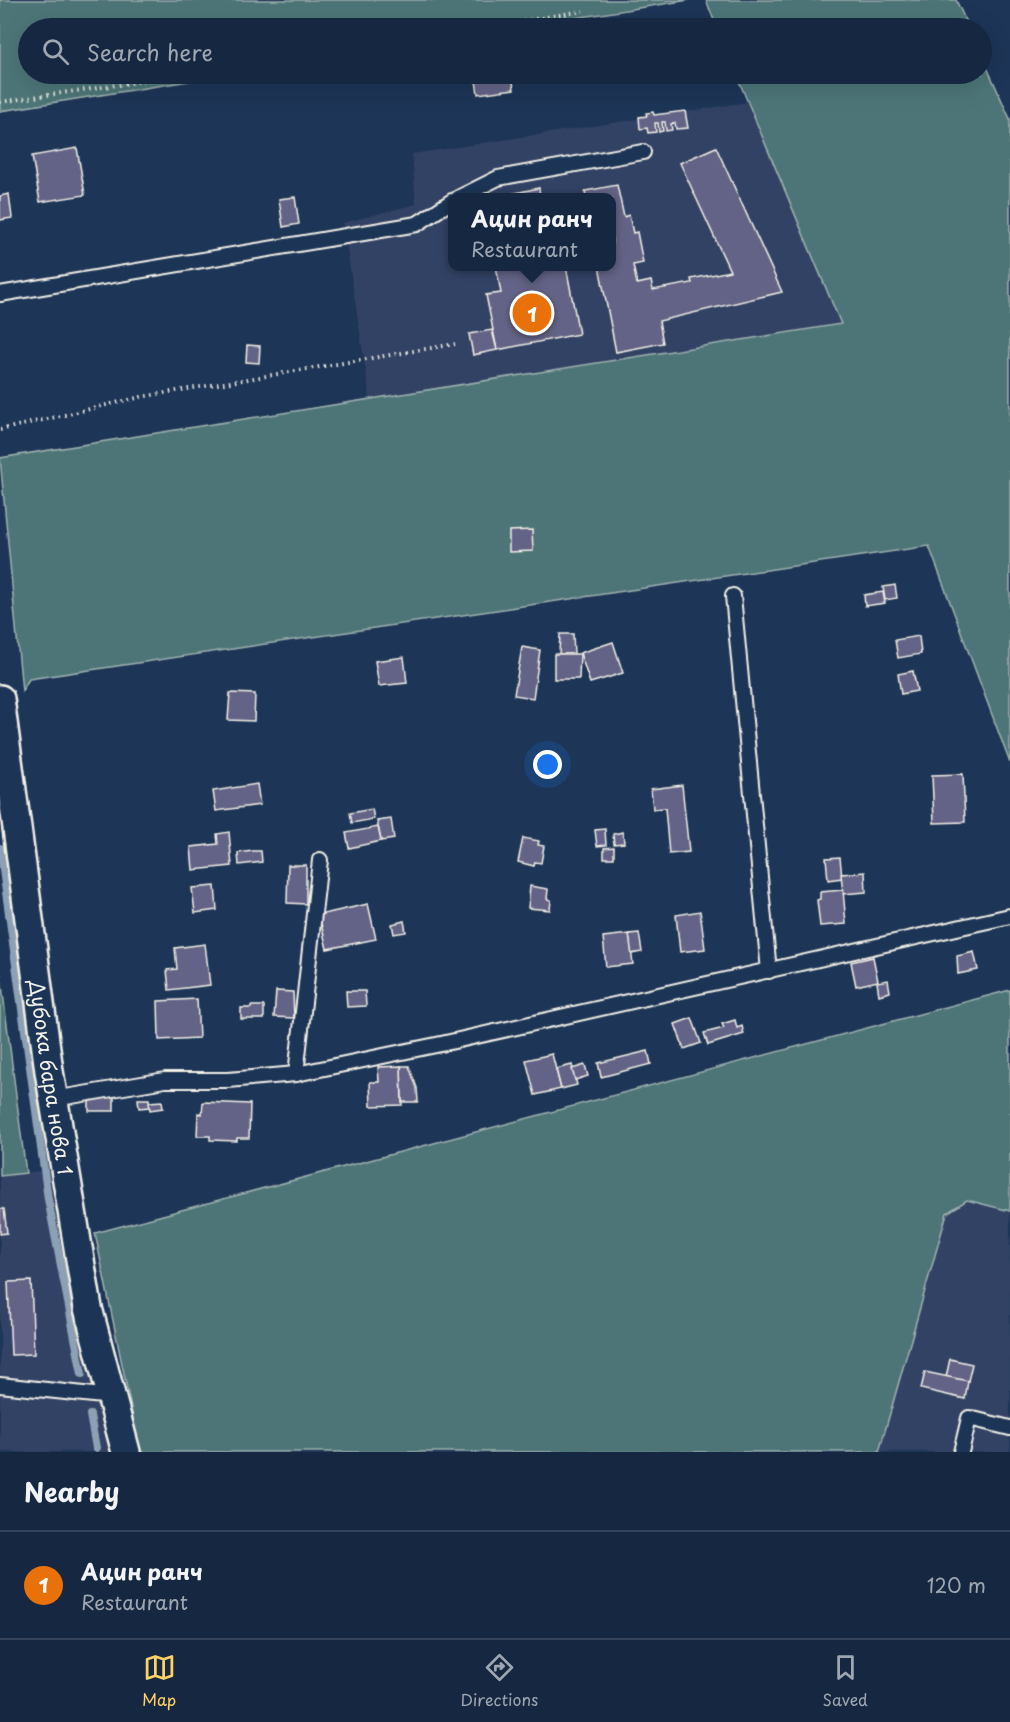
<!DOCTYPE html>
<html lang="en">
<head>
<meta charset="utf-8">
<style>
  :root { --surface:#162841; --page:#23344c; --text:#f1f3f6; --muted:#9ea6b1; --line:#35445a; --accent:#ffd166 }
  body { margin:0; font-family:"Playpen Sans",sans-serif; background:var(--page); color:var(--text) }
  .you { position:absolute; left:548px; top:765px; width:21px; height:21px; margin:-15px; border:4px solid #fff; border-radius:50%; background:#1a73e8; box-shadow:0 0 0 9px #1a73e833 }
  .badge { display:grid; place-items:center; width:39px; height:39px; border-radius:50%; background:var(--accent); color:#fff; font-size:20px; font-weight:700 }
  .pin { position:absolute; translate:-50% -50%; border:3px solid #fff; box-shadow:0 2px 6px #0006 }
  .popup { position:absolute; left:448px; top:193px; width:168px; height:78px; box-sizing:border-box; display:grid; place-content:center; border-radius:12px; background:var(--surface); filter:drop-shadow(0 2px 4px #0005); font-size:20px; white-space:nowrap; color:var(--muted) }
  .popup b { font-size:22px; color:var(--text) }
  .popup::after { content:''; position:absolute; left:50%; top:100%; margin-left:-12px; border:12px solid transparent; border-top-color:var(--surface) }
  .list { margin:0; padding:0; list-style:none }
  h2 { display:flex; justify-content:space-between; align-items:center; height:78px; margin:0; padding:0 24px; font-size:26px }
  h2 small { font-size:20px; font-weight:400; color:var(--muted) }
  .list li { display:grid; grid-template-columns:39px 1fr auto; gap:18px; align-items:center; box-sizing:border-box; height:108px; padding:0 24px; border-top:2px solid var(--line) }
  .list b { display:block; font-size:22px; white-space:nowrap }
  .list p { margin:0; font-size:20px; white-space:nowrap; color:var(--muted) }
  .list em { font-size:20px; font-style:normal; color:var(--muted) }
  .icon { flex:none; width:33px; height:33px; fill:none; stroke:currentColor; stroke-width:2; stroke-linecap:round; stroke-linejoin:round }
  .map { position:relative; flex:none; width:1010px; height:1452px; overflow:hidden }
  .search { position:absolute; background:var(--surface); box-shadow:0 6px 24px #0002; left:18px; right:18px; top:18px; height:66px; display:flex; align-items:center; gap:15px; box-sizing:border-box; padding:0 21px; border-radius:33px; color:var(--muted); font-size:22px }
  .sheet { height:186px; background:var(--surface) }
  nav { display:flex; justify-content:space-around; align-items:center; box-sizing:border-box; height:84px; border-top:2px solid var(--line); background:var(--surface); font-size:16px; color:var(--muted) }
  nav a { display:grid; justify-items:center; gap:3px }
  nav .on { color:var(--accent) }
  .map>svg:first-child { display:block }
</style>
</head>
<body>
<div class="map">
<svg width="1010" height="1452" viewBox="0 0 1010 1452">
  <rect width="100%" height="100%" fill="#1d3557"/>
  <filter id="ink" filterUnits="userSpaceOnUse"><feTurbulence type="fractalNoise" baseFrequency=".0167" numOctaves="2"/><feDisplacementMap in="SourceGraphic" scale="12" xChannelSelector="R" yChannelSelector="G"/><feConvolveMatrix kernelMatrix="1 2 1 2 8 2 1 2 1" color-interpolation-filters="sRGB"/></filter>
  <g filter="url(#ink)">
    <!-- built -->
    <g fill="#324365" fill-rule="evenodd">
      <path d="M748,102L842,324L370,398L343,223L416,204L412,154ZM452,198H612V266H452Z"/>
      <path d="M48,1170L120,1452H0V1176Z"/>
      <path d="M967,1200L1010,1211V1452H879L947,1213Z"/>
    </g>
    <!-- green -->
    <g fill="#4e7578" stroke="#a1b3b0" stroke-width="1.5">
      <path d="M0,0H689L512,28H28V74H233L0,111Z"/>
      <path d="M706,0H956L969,28H717Z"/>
      <path d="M982,56L1010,119V763L929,546L29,679L22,691L0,458L841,324L736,74H982Z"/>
      <path d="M0,970L26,1173L0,1176Z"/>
      <path d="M1010,990V1211L967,1200L947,1213L879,1452H140L95,1233Z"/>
    </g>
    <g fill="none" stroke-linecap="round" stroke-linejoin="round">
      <!-- stream -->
      <g stroke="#8ca1b3" stroke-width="8">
        <path d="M0,848L48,1199L82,1374"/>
        <path d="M90,1415L96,1448"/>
      </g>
    </g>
    <!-- building -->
    <g fill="#646487" stroke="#f4f1e8" stroke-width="1.5">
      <path d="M475,74H512L514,89L478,94Z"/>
      <path d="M685,111L688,128L676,129L675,123L671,124L672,130L666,131L665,122H662L663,131L659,132L658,123H655L656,132L648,133L647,128L640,129L639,117L647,116L646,113L653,112L654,115Z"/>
      <path d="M716,147L782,292L659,321L663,343L616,352L599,266H612V198H586L585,191L617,185L624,217L629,215L633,233L637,232L643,263L633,265L637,284L651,281L653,290L692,283L691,279L730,271L680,163Z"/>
      <path d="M77,148L85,195L40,202L32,156Z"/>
      <path d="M539,188L540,197L547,196V198H501V196Z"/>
      <path d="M9,194L12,218L0,220V196Z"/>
      <path d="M295,197L299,224L283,227L279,199Z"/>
      <path d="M496,266H566L579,334L497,350L486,295L501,293Z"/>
      <path d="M492,330L497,350L473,355L469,334Z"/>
      <path d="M247,345L260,346L259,363L246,362Z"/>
      <path d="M532,530L533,551L509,552V531Z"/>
      <path d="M895,585L897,598L885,600L883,587Z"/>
      <path d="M883,592L885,603L865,606L864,595Z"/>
      <path d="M560,634H573L574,654H559Z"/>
      <path d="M919,636L921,654L898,658L895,640Z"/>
      <path d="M613,642L623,673L590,683L580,653Z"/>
      <path d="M522,647L540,650L533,698L514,695Z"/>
      <path d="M554,654H580L579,679H554Z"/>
      <path d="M404,657L407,683L379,686L375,661Z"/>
      <path d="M913,671L917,691L901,694L898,674Z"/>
      <path d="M230,693L255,694L254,721L228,720Z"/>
      <path d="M963,774L965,822L934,823L932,775Z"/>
      <path d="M257,784L260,805L216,811L213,791Z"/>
      <path d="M682,785L689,852L669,854L665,808L653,809L651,789Z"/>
      <path d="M372,809L374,819L352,823L350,813Z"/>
      <path d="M391,819L394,839L381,841L377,821Z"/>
      <path d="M378,827L381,841L349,848L346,833Z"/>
      <path d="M605,829L606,845L597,846L595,830Z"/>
      <path d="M229,832L232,866L193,870L191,847L218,844L217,834Z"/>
      <path d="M623,832L624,843L614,844L613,834Z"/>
      <path d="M523,838L539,841L538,845L544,846L541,863L535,862L534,866L518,862Z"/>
      <path d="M614,847V858H604V848Z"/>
      <path d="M253,851H261L262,862L239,865L238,853Z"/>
      <path d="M840,857L842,878L828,880L826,858Z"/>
      <path d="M288,865H306V904L287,903Z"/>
      <path d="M865,872L866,892L843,894L841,874Z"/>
      <path d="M215,886L217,910L195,913L192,888Z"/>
      <path d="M530,886L548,889L547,899L551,900L550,910L528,908Z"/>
      <path d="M843,890L846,924L820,926L817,900L820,899V892Z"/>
      <path d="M368,904L376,939L327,949L319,915Z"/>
      <path d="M700,911L705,949L680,952L676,915Z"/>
      <path d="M404,921L406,932L394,934L392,924Z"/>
      <path d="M639,933L642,952L631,954L629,934Z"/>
      <path d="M629,934L633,964L606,967L603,937Z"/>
      <path d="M205,944L210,985L169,990L167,970L177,969L175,948Z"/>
      <path d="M974,952L978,970L958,974L957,956Z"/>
      <path d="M873,957L878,981L856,986L851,962Z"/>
      <path d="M888,980L890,992L879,995L877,982Z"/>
      <path d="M276,991L293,992L294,1018L274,1017Z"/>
      <path d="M346,991H365L366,1006L347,1007Z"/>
      <path d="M197,999L199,1038L159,1040L158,1001Z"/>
      <path d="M251,1006H264V1019H241V1008H251Z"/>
      <path d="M692,1018L701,1043L684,1049L675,1024Z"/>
      <path d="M735,1020L737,1028L742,1026L744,1034L708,1045L704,1033L724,1028L722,1024Z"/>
      <path d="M648,1051L651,1064L601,1077L598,1063Z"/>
      <path d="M552,1054L561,1089L535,1095L526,1060Z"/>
      <path d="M572,1065L577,1085L561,1089L556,1069Z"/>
      <path d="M585,1065L588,1076L575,1080L572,1069Z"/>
      <path d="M401,1066H409L417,1088L418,1102H402Z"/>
      <path d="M401,1066L402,1105L371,1106L370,1082H379L378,1067Z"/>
      <rect x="89" y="1096" width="25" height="15"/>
      <path d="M138,1099H149L150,1107L139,1108Z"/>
      <path d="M162,1101L163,1108L150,1110L149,1102Z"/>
      <path d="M203,1102L250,1104L249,1138H237V1141L210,1140V1136H197L198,1113L202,1114Z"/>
      <path d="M0,1209H4L7,1233L0,1234Z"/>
      <path d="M31,1281L34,1354L11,1355L8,1282Z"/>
      <path d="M950,1359L972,1364L968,1381L946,1377Z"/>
      <path d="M925,1372L968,1381L965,1399L921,1389Z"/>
    </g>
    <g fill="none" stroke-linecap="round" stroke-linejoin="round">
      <defs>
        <g id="lane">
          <path d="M458,198L498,178L643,152"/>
          <path d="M0,294L417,224L452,201"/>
          <path d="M733,596L769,971"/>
          <path d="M296,1074L320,860"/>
          <path d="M54,1099L165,1080H228L296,1074L441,1044L1010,916"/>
          <path d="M0,1385L112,1397"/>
          <path d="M961,1452L969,1418L1010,1428"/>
        </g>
        <g id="street">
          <path id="s1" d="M0,699L49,1071L88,1308L126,1452"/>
        </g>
      </defs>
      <!-- lane casing -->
      <use href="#lane" stroke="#f4f1e8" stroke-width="18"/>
      <!-- street casing -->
      <use href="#street" stroke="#f4f1e8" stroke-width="32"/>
      <!-- path -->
      <g stroke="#f4f1e8" stroke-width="4" stroke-dasharray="1.5 4.5" stroke-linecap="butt">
        <path d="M482,28L583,11"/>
        <path d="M0,102L192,74"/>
        <path d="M0,430L141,397L455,344"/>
      </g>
      <!-- lane -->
      <use href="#lane" stroke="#1d3557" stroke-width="14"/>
      <!-- street -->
      <use href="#street" stroke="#1d3557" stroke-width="27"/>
    </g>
  </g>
  <g text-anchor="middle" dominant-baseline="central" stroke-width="5" stroke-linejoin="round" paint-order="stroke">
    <!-- street labels -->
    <g font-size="20" fill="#f4f1e8" stroke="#1d3557">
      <text stroke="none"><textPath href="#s1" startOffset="382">Дубока бара нова 1</textPath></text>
    </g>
  </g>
</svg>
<div class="you"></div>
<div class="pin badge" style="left:532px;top:313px;background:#e8710a">1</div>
<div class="popup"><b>Ацин ранч</b>Restaurant</div>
<div class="search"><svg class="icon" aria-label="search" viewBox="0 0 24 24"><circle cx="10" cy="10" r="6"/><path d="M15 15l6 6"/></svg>Search here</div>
</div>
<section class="sheet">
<h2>Nearby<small></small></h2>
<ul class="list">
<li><span class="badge" style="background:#e8710a">1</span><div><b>Ацин ранч</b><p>Restaurant</p></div><em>120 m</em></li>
</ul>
</section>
<nav>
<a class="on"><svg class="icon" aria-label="map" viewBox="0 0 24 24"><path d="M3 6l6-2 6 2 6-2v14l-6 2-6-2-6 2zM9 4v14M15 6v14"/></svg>Map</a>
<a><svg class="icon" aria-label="directions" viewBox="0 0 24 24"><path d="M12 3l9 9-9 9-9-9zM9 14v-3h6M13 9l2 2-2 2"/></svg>Directions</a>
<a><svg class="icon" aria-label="saved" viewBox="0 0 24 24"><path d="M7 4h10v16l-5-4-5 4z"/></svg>Saved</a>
</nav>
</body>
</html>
